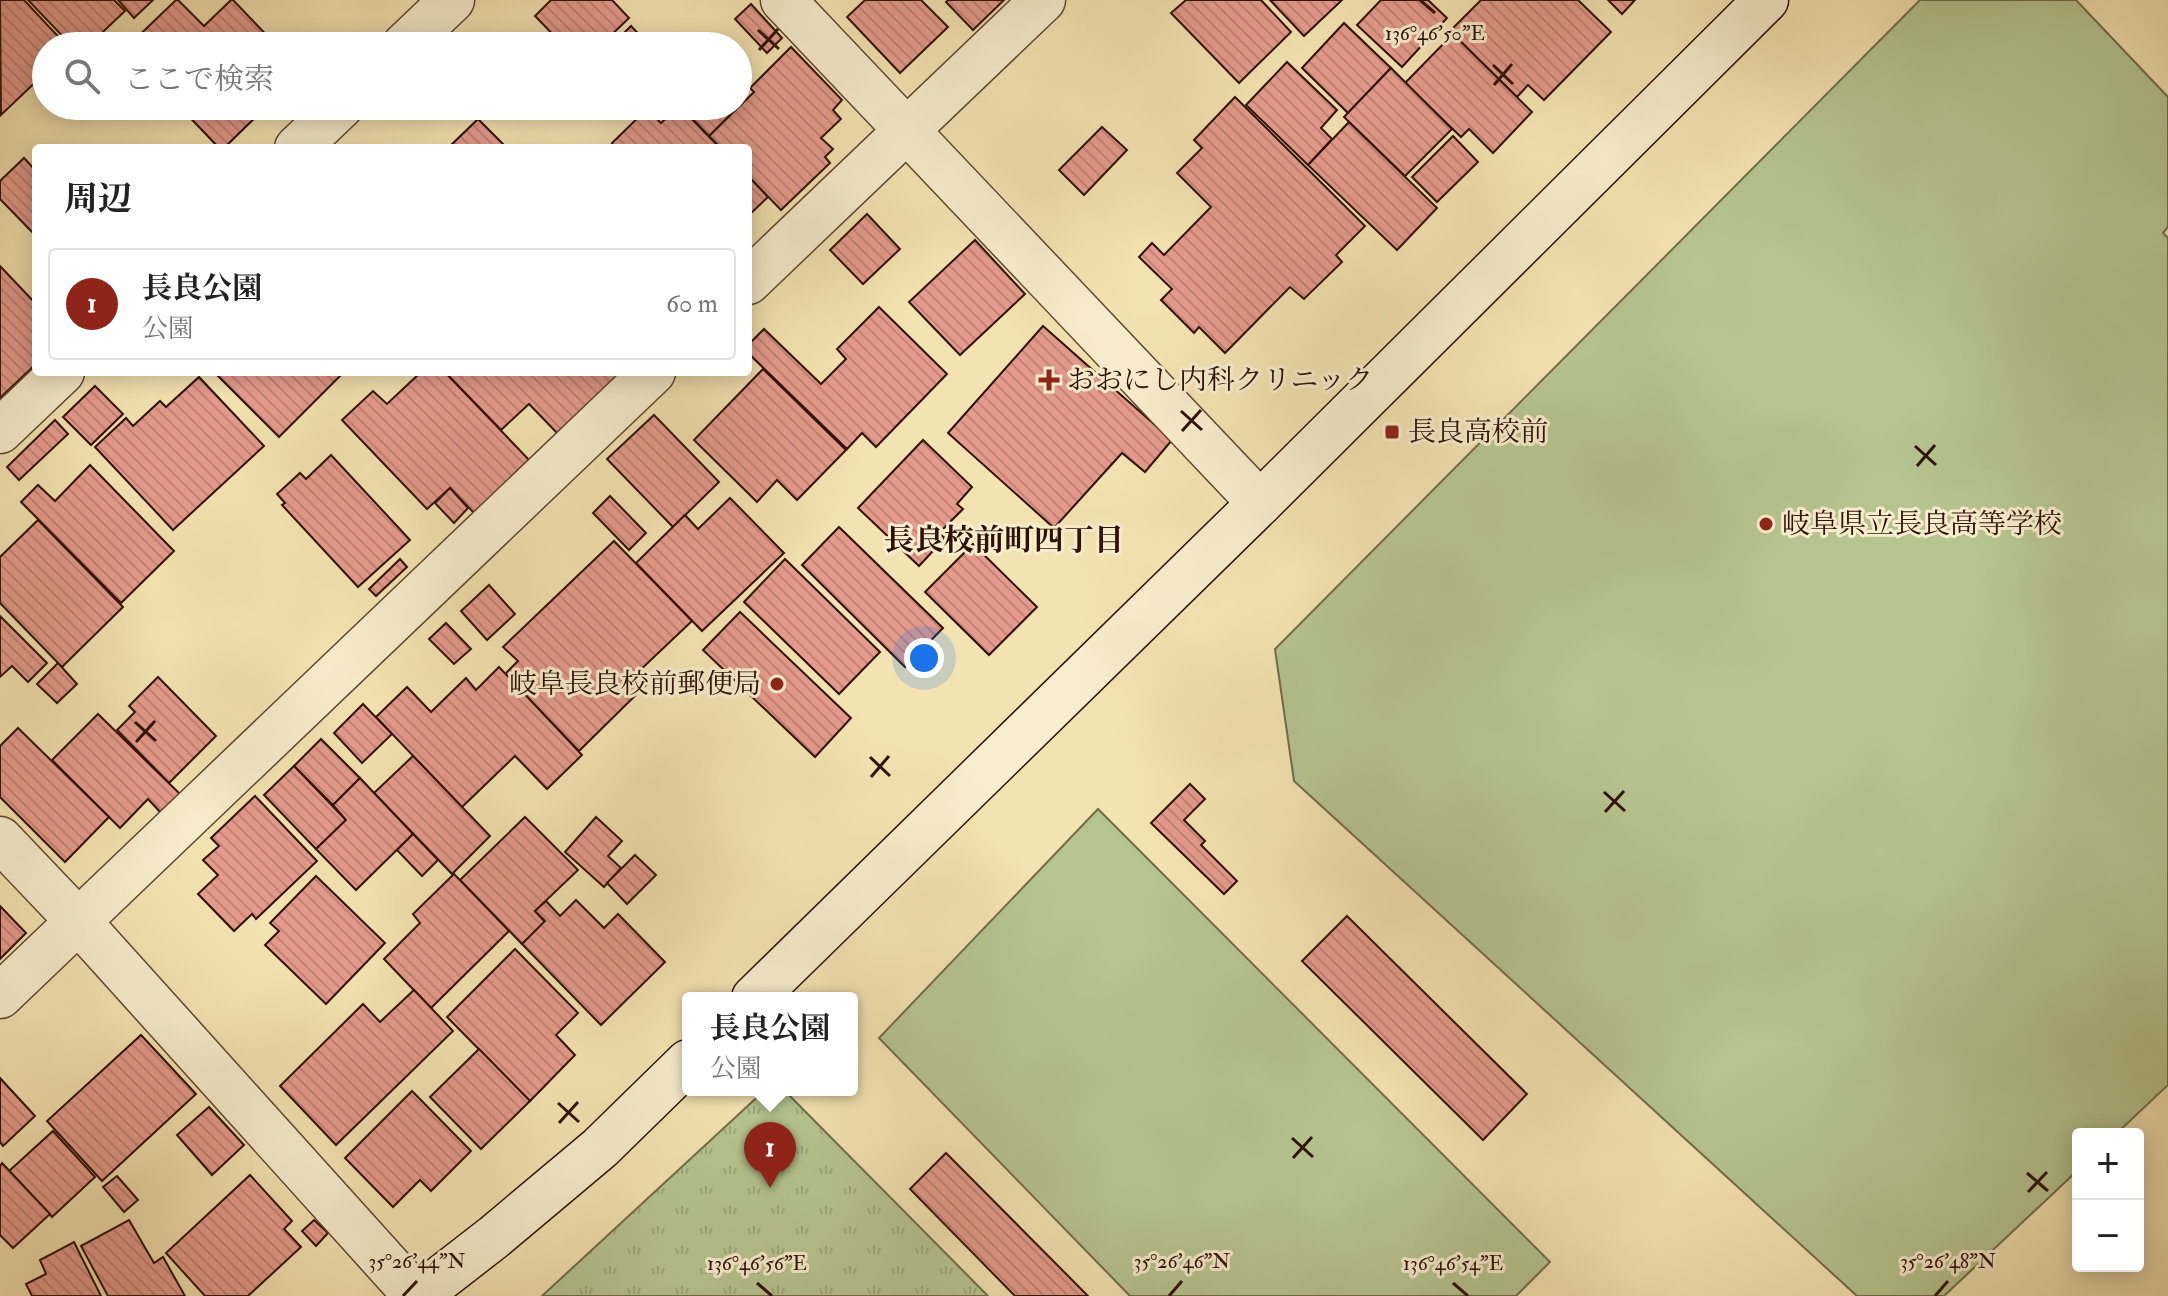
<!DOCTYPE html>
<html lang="ja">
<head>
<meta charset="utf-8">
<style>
  :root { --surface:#fff; --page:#f2f2f2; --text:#222; --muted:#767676; --line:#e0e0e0; --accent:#8f2418 }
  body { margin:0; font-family:"IM FELL Double Pica","Noto Serif JP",serif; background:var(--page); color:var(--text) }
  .controls { position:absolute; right:24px; bottom:24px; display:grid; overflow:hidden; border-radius:8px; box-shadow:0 4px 20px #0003 }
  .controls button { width:72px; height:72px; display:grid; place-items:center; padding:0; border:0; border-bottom:2px solid var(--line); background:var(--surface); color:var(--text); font:40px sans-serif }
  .you { position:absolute; left:924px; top:658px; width:28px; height:28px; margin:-20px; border:6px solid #fff; border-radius:50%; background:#1a73e8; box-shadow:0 0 0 12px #1a73e833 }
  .badge { display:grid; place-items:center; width:52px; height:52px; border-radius:50%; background:var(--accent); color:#fff; font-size:26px; font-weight:700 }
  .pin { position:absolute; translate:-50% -66px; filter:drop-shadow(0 2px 4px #0008) }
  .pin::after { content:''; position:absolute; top:42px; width:28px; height:24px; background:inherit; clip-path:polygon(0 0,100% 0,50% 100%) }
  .popup { position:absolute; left:682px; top:992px; width:176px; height:104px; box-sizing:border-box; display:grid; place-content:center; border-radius:8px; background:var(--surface); filter:drop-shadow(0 2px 6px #0005); font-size:26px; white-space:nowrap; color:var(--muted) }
  .popup b { font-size:30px; color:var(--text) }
  .popup::after { content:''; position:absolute; left:50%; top:100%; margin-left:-16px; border:16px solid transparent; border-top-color:var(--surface) }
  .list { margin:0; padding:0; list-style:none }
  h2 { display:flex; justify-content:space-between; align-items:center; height:104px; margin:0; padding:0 32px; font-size:34px }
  h2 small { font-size:26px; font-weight:400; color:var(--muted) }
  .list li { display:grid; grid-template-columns:52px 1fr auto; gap:24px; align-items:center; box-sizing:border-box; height:112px; margin:0 16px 16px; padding:0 16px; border:2px solid var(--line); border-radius:8px }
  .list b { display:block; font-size:30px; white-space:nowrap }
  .list p { margin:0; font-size:26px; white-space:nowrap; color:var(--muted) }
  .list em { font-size:26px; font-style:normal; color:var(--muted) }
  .icon { flex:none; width:44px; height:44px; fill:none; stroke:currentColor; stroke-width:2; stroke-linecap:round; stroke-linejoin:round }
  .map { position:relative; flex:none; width:2168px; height:1296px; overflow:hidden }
  .search { position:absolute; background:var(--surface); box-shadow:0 4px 20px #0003; left:32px; top:32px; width:720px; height:88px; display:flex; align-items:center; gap:20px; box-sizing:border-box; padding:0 28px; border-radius:44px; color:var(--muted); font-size:30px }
  .panel { position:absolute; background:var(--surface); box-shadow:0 4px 20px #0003; left:32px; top:144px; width:720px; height:232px; border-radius:8px }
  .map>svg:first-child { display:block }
</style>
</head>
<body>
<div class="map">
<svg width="2168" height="1296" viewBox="0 0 2168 1296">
  <defs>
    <pattern id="park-tufts" width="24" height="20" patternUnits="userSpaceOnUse" patternTransform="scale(2)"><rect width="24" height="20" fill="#b6c590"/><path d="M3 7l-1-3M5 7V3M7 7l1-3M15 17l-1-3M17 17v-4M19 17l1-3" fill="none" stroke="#9da87b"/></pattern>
    <pattern id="building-back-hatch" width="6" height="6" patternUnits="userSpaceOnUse" patternTransform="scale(2)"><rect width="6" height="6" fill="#e59b8c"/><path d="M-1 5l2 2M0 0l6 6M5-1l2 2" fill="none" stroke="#c58477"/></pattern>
  </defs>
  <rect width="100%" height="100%" fill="#f4e3b2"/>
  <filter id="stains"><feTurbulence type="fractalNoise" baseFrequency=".0025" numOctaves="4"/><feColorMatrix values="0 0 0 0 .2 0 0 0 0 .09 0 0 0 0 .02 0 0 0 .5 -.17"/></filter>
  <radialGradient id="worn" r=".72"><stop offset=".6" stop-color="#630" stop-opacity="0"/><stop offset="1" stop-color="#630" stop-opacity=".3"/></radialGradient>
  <!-- grass -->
  <g fill="#b6c590" stroke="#726b4b" stroke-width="2">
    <path d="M1920,0H2076L2168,97V227L2163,233L2168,238V1085L2116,1134H2078V1170L1944,1296H1857L1294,781L1275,649Z"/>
    <path d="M1098,809L1550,1262L1516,1296H1130L879,1038Z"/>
  </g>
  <!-- park -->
  <path fill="url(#park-tufts)" stroke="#726b4b" stroke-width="2" d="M765,1090H784L988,1296H542Z"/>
  <!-- building -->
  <g fill="url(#building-back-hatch)" stroke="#2e1106" stroke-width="2">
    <path d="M0,0H24L67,46H46V72L1,115Z"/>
    <path d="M28,0H114L125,11L88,46H72Z"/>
    <path d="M118,0H153L134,18Z"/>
    <path d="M176,0H178L204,26L231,0H233L277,46H128Z"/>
    <path d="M551,0H612L629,18L600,46H564L535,16Z"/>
    <path d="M865,0H921L948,27L900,73L847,17Z"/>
    <path d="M948,0H1004L973,30L946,2Z"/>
    <path d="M1186,0H1261L1291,32L1239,83L1171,13Z"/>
    <path d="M1270,0H1342L1304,36Z"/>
    <path d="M1381,0H1428L1447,18L1402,67L1357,25Z"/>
    <path d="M1481,0H1578L1611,32L1544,100L1528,85L1517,97L1450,31Z"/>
    <path d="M1608,0H1635L1622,14Z"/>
    <path d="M751,4L782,38L767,53L735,19Z"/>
    <path d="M1344,23L1391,68L1348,113L1302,68Z"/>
    <path d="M631,26L650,46H611Z"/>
    <path d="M1453,34L1532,112L1493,153L1469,129L1461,137L1405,83Z"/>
    <path d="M791,47L842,100L833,110L841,119L821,138L833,149L825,157L830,163L781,210L748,176V148H721L709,136L754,92L750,88Z"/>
    <path d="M1287,62L1337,110L1321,128L1332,139L1308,165L1246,105Z"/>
    <path d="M1391,68L1452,129L1405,176L1344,117Z"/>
    <path d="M1235,97L1365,226L1336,255L1342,262L1304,299L1290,287L1225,353L1199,327L1194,333L1161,300L1172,289L1139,257L1152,243L1164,255L1211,207L1177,173L1202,148L1194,140Z"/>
    <path d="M179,106H267L224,148H219Z"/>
    <path d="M679,106L720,148H616L612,143L647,109L661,123Z"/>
    <path d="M680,106H722L730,115L709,136Z"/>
    <path d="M478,119L507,148H448Z"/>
    <path d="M1349,122L1437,208L1397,250L1308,165Z"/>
    <path d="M1102,127L1127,150L1084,195L1059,170Z"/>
    <path d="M1453,136L1478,162L1437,202L1412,177Z"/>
    <path d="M24,158L36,171V236L0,199V181Z"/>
    <path d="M748,176L768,197L748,216Z"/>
    <path d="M867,214L900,249L863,284L830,250Z"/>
    <path d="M975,240L1025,294L960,355L909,302Z"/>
    <path d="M0,266L36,304V364L0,398Z"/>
    <path d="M879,307L947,374L876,447L862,433L847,449L748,353V345L764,329L821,384L846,359L837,349Z"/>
    <path d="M1043,326L1172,440L1145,472L1122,453L1054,528L948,433Z"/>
    <path d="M763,369L846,450L797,500L777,480L757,502L694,440Z"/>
    <path d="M214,372H344L279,437Z"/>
    <path d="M421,372H445L531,462L475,514L450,488L427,509L342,420L373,391L387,404Z"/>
    <path d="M445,372H624L559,435L529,404L501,430Z"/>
    <path d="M199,377L264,446L173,530L95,447L126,418L133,426L160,401L166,407Z"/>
    <path d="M95,386L123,414L91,445L63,417Z"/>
    <path d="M654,415L719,482L673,527L607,459Z"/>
    <path d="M55,420L68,434L19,480L7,467Z"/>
    <path d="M923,440L972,487L957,504L963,509L939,533L945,538L919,566L858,508Z"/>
    <path d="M331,455L410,540L358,587L282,505L285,503L277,494L300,473L306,479Z"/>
    <path d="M90,465L174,551L121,603L21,502L38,485L55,501Z"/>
    <path d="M450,488L468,508L454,523L435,503Z"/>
    <path d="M610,496L646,533L629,550L593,513Z"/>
    <path d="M730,498L784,553L702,631L636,563L685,515L698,529Z"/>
    <path d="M38,520L123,607L62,667L0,603V557Z"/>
    <path d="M839,527L943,628L905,667L802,565Z"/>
    <path d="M614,541L692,621L636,674L646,685L579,751L505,674L518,661L503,647Z"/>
    <path d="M973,544L1037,607L989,655L925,592Z"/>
    <path d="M400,559L407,567L376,596L369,589Z"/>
    <path d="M785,559L880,652L839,694L744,602Z"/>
    <path d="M489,585L515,614L487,640L461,611Z"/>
    <path d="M740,612L851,718L815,757L703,650Z"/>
    <path d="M0,616L47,663L28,682L12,666L0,677Z"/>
    <path d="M446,623L471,649L454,664L429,639Z"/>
    <path d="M58,663L77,684L57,703L37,684Z"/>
    <path d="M499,667L582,755L547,789L515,756L462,807L376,717L407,687L431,712L466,678L476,690Z"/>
    <path d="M158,677L216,736L169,783L117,730L135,712L129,706Z"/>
    <path d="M363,704L392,734L362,763L334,733Z"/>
    <path d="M98,714L182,796L162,814L148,799L120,828L52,760Z"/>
    <path d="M18,728L109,817L65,862L0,797V746Z"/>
    <path d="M321,739L360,778L333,805L294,766Z"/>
    <path d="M413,756L490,836L452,874L374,793Z"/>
    <path d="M294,766L346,820L316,849L264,795Z"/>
    <path d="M360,778L413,834L356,890L316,849L346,820L333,805Z"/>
    <path d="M1190,784L1205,799L1184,820L1205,841L1201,845L1237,881L1224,894L1151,823Z"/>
    <path d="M255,796L317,861L256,919L252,914L234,931L198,894L218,875L203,860L219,846L211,838Z"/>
    <path d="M525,817L578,870L535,911L545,922L522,944L460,880Z"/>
    <path d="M596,817L622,841L608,856L621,868L604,887L565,852Z"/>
    <path d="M413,834L438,860L422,876L397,850Z"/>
    <path d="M635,855L656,875L627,904L607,883Z"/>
    <path d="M454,874L509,931L431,1008L384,959L420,923L413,914Z"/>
    <path d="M316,876L385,943L326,1004L265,945L279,931L270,923Z"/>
    <path d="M576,900L604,928L618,914L665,962L601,1025L522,944L545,921L535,911L546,901L560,916Z"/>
    <path d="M0,906L26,933L0,959Z"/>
    <path d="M1347,916L1527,1094L1483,1140L1302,961Z"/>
    <path d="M515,949L578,1013L556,1035L575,1055L530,1101L447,1017Z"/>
    <path d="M414,990L453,1031L336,1145L280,1086L363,1004L380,1022Z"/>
    <path d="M141,1035L196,1094L102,1181L47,1121Z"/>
    <path d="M479,1049L530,1101L481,1149L430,1097Z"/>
    <path d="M0,1078L35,1116L3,1146L0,1142Z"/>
    <path d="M412,1091L471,1151L431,1191L420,1180L393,1207L345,1158Z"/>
    <path d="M209,1107L244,1145L212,1175L177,1135Z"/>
    <path d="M53,1131L95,1177L52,1217L9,1171Z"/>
    <path d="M946,1153L1088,1296H1015L910,1189Z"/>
    <path d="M2,1163L50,1214L13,1248L0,1235V1166Z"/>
    <path d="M250,1175L292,1221L284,1229L301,1247L248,1296H205L166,1253Z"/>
    <path d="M117,1176L138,1200L124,1212L103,1187Z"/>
    <path d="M129,1220L154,1263L163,1257L185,1296H108L81,1246Z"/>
    <path d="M314,1220L328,1233L316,1246L302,1231Z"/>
    <path d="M74,1242L101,1296H32L26,1284L46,1274L40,1260Z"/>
  </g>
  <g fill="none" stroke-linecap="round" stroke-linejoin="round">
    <defs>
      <g id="street">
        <path d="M783,0L1260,503"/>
        <path d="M404,46L452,0"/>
        <path d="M297,148L341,106"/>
        <path d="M748,282L1043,0"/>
        <path d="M0,431L62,372"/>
        <path d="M0,839L78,921L416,1296"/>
        <path d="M0,996L653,372"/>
      </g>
      <g id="secondary">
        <path d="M754,998L1260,503L1766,0"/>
        <path d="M418,1296L494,1237L600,1148L688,1062"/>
      </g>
    </defs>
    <!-- street casing -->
    <use href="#street" stroke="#604631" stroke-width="47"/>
    <!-- secondary casing -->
    <use href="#secondary" stroke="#2e1106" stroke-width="47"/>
    <!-- street -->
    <use href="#street" stroke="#f8edcd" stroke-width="44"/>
    <!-- secondary -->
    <use href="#secondary" stroke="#f8edcd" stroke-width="44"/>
  </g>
  <!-- ticks -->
  <path fill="none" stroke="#2e1106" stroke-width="3" d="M1420,0L1435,13M758,30L779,49M759,50L778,29M1493,65L1513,84M1494,85L1512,64M1181,411L1202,430M1182,431L1201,410M1915,446L1936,465M1917,466L1935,445M135,722L156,741M136,742L155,721M870,757L890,776M871,777L889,756M1604,792L1625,811M1605,812L1624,791M558,1103L579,1122M559,1123L578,1102M1292,1138L1313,1157M1293,1158L1312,1137M2027,1173L2048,1191M2028,1192L2047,1172M757,1283L772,1296M1453,1283L1468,1296M403,1296L417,1281M1169,1296L1182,1281M1935,1296L1948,1281"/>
  <!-- markers -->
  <g fill="#8f2418" stroke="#f8edcd" stroke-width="3">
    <path d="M1045 368h8v8h8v8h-8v8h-8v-8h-8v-8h8z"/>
    <rect x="1384" y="424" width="16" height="16" rx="4"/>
    <circle cx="1766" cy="524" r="8"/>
    <circle cx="777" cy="684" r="8"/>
  </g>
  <g text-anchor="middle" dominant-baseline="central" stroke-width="6" stroke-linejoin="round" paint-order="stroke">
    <!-- poi labels -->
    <g font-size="28" fill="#2e1106" stroke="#f8edcd" text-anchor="start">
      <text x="1067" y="380">おおにし内科クリニック</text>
      <text x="1408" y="432">長良高校前</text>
      <text x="1782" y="524">岐阜県立長良高等学校</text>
      <text x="761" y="684" text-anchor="end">岐阜長良校前郵便局</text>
    </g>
    <!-- neighbourhood labels -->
    <g font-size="30" font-weight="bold" fill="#2e1106" stroke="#f8edcd">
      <text x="1004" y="540">長良校前町四丁目</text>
    </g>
  </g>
  <g font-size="20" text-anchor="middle" fill="#2e1106" stroke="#f8edcd" stroke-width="6" stroke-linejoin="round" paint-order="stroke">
    <text x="1435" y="40">136°46'50"E</text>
    <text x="417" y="1268">35°26'44"N</text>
    <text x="1182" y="1268">35°26'46"N</text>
    <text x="1948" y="1268">35°26'48"N</text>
    <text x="757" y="1270">136°46'56"E</text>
    <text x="1453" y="1270">136°46'54"E</text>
  </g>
  <rect width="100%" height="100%" filter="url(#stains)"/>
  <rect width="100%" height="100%" fill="url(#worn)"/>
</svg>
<div class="controls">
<button>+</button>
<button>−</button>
</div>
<div class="you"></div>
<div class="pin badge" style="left:770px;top:1188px">1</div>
<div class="popup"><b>長良公園</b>公園</div>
<div class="search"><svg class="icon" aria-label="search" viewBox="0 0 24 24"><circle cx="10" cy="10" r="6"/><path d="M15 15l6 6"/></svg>ここで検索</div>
<section class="panel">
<h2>周辺<small></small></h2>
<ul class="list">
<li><span class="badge">1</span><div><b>長良公園</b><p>公園</p></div><em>60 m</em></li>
</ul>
</section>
</div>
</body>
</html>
